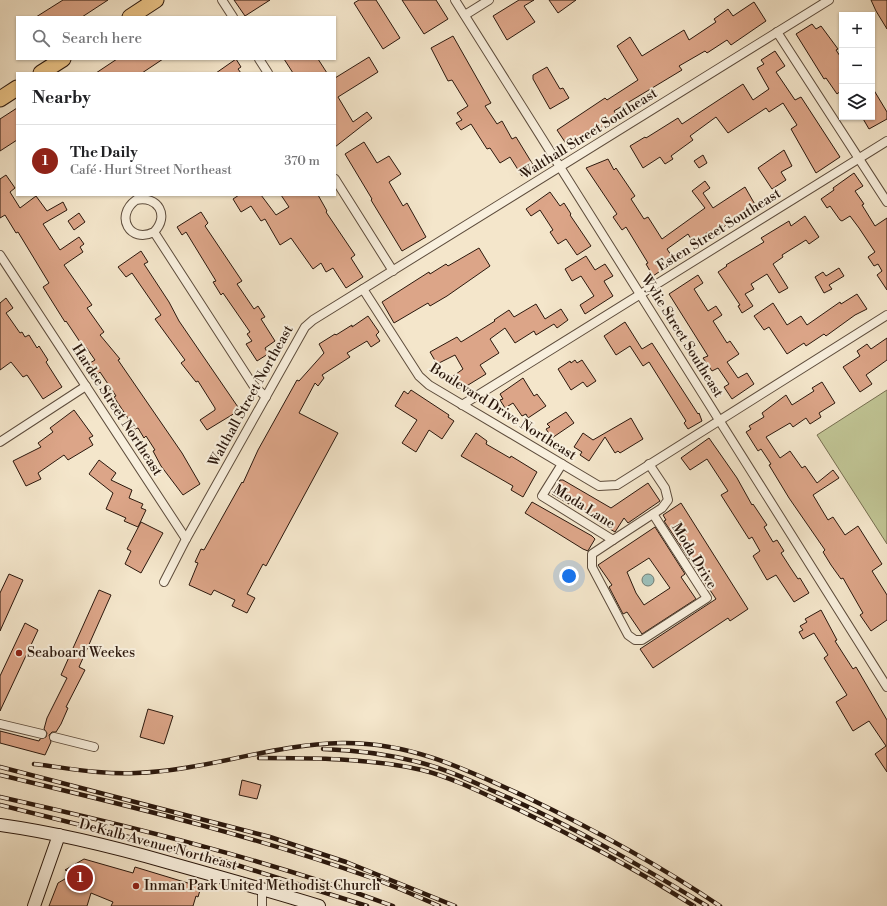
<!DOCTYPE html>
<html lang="en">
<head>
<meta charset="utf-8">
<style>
  :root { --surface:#fff; --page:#f6f6f6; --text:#202124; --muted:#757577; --line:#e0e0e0; --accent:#8f2418 }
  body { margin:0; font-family:"Libre Bodoni",serif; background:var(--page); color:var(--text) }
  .controls { position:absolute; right:12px; top:12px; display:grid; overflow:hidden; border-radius:0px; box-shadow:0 1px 3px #0004 }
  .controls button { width:36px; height:36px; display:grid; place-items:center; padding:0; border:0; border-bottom:1px solid var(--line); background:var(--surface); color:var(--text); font:20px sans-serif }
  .you { position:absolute; left:569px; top:576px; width:14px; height:14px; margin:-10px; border:3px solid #fff; border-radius:50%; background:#1a73e8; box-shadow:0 0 0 6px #1a73e833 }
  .badge { display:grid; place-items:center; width:26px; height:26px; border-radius:50%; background:var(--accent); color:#fff; font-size:13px; font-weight:700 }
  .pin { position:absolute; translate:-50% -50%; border:2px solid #fff; box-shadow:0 1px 4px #0006 }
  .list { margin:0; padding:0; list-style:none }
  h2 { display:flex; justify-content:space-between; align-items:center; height:52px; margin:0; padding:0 16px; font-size:17px }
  h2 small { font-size:13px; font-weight:400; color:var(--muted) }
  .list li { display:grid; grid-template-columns:26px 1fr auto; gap:12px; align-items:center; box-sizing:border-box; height:72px; padding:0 16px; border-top:1px solid var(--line) }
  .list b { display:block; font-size:15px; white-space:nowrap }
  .list p { margin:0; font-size:13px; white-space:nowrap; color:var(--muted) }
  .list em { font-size:13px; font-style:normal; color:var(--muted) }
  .icon { flex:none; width:22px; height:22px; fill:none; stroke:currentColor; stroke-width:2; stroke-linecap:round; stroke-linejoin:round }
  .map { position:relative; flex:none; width:887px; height:906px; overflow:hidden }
  .search { position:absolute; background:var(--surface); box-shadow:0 1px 3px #0004; left:16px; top:16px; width:320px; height:44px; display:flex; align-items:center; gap:10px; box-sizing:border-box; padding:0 14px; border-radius:0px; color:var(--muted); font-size:15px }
  .panel { position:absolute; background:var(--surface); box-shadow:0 1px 3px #0004; left:16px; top:72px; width:320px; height:124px; border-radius:0px }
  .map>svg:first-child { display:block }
</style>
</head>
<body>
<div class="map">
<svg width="887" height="906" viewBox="0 0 887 906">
  <rect width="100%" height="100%" fill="#f4e6cb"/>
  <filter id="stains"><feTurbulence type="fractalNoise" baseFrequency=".005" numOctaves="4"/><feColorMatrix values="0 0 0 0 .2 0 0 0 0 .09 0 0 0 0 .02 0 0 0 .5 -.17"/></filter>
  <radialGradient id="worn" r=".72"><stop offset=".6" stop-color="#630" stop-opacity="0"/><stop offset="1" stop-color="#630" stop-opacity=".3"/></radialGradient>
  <!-- green -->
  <path fill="#c0c494" stroke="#766e50" d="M887,390V544L817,435Z"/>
  <!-- water -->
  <circle fill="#9cbfb9" stroke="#6f7c74" cx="648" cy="580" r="6"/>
  <!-- building -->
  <g fill="#dca588" stroke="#2b180d" fill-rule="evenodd">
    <path d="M63,0H108L82,17H36Z"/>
    <path d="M234,0H270L245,16Z"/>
    <path d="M359,0H376L400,38L383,49L354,3Z"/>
    <path d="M402,0H436L448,19L424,34Z"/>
    <path d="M519,0H534L524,6L535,22L507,40L493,16Z"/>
    <path d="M549,0H576L558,13Z"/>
    <path d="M871,0H887V29L876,11Z"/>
    <path d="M754,2L766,21L731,45L727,40L707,53L705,51L679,66L682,70L614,111L618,117L569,148L557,130L605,98L607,100L638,80L617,46L630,37L642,56L684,30L689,40L716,22L714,19L728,9L733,16Z"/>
    <path d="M812,24L816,29L821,26L838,49L836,50L842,59V90L837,94L826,78L824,79L796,34Z"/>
    <path d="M453,36L491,103L485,106L497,124L502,121L512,139L516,137L535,168L522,176L510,157L500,163L490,148L487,149L471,124L461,130L456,123L462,120L457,113L468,106L452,80L448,81L431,48Z"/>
    <path d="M775,51L785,66L776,72L795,100L801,97L840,157L816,173L791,129L797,125L783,103L769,112L766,108L728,133L716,117L690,136L693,140L671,156L673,159L665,164L660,157L643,168L630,146L645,137L646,138L678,118L682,124L743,84L753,100L769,89L757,68L764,64L761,60Z"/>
    <path d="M369,57L378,72L338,97L353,122L367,112L372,118L335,147V78Z"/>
    <path d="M117,59H163L142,73H96Z"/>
    <path d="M236,59L241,67L238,69L241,73H216Z"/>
    <path d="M284,59H318L327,73H293Z"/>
    <path d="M547,67L560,89L563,88L569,98L550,109L533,79V75Z"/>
    <path d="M872,87L887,112V119L869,129L862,117H872Z"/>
    <path d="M17,108V140L0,151V119Z"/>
    <path d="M364,142L377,163L389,156L401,174L389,182L403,206L407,203L426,237L402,251L371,200L372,199L345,154Z"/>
    <path d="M784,150L792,166L781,172L786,180L772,189L758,168Z"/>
    <path d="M703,155L707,163L699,168L694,161Z"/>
    <path d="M608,159L614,170L616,168L635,196L631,199L644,219L648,217L662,239L705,208L692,191L705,181L710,188L703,193L713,208L745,187L757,208L745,215L744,214L712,234L710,231L693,242L688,234L667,249L675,261L653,276L646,264L648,263L626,227L622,230L613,217L617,214L586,168Z"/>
    <path d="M854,173L863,186L855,191L864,204L862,205L875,226L887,218V290L877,275L882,271L878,264L874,266L868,257L875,252L859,228L850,216L842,221L840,220L830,206L827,208L821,199L834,190L833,188Z"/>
    <path d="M6,175L15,188L10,192L20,208L36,196L47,211L63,202L67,210L43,224L60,250L79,237L84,244L80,247L83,252L64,265L92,305L87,308L104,332L100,335L120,359L118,360L182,453L200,484L183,495L161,466L153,451L155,450L146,436L144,438L138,428L135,429L114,397L116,396L100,372L97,375L90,363L95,360L86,347L84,348L66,321L65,322L43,287L49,283L18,232L16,233L5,215L0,218V179Z"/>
    <path d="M550,192L560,206L564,203L571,214L570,215L591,246L577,255L566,239L558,244L550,232L553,230L540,210L531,216L526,209Z"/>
    <path d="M239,195H261L276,215L289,207L281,195H318L327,211L326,212L355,255L351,258L363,277L346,288L333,268L326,272L321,263L313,269L291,238L280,245L265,219L261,221L251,206L241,212L233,199Z"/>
    <path d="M201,212L208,223L205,226L242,281L237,284L254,309L258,306L265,317L261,319L275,341L265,348L268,354L257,361L246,344L252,341L247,334L250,332L223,293L221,295L213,282L216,281L186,232L182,235L177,227Z"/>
    <path d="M79,213L85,222L74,230L68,221Z"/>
    <path d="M805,216L819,237L809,244L806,240L782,255L783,257L773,264L788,288L779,293L767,274L751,284L754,289L745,294L753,306L742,313L738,306L740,305L718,272L727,266L726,265L764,242L761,238L789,221L791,226Z"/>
    <path d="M479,248L490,266L447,296L430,306L428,303L394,323L382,302L429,272L430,274L446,264L448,266Z"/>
    <path d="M141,251L148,262L144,264L169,302L179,321L240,410L207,430L200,420L215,410V408L198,381L196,382L181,363L185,360L155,319L161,315L132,273L126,277L118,267Z"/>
    <path d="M586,256L595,270L605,264L613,276L604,281L605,283L613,296L585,314L580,305L594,296L581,276L572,281L565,269Z"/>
    <path d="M839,268L844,276L829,285L832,289L824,293L815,277L823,272L826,276Z"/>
    <path d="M698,275L703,283L694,289L708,311L716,306L722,315L713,321L727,343L730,341L739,354L727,362L738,378L747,373L754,384L732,399L724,387L729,384L718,368L712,371L703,358L708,356L669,294Z"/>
    <path d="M857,294L867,309L855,315L826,336L824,334L806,346L804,343L787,354L769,327L764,330L754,316L773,303L787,325L801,316L807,325L840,302L841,304Z"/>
    <path d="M6,298L13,308L6,313L20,333L22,332L25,337L29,335L37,348L39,346L48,360L46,362L62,387L43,399L27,375L23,377L11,362L0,370V303Z"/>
    <path d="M536,304L545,319L561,309L568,320L557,328L554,324L536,335L534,331L515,343L505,328L490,339L499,353L480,365L486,374L460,390L452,377L463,369L455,355L437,364L430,352L457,337L461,342L495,321L494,320L509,310L514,317Z"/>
    <path d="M368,316L379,332L376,335L380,341L371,347L367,341L347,353L350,357L322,375L324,378L318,386L315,383L299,413L338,433L266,566L263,564L247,594L255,598L247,613L232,606L235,600L214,590L211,595L189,585L198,563L195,562L201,549L204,550L242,482L243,483L258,450L297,380L299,381L324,353L319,344L335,334L336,335L352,325V327Z"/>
    <path d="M625,322L642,349L652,343L698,414L699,413L702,421L688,429L684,423L686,421L649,362L643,366L630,346L616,355L604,336Z"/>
    <path d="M887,338V360L866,375L872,384L860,392L843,367L860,356L857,351L867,344L871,349Z"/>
    <path d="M575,360L577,363L582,360L596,381L587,387L583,382L571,390L558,369L570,361L571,363Z"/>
    <path d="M523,378L534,396L537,394L546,406L528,418L526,414L522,416L513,403L505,408L500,400L503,399L500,394Z"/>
    <path d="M822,382L835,403L819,413L821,417L810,424L806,418L793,427L790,423L766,437L780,458L790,451L802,468L805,466L817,483L833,470L839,478L813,495L828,520L833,517L845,535L858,526L882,564L872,571L887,595V620L871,631L860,615L863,613L843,578L841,579L831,565L823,552L825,550L789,498L769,465L771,464L761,449L758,451L746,432L751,429L749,426L764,417L762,413L786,395L792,405L814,391L812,388Z"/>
    <path d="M411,390L449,415L448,417L454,421L442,439L429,430L416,452L402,443L417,420L395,406L404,391L408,394Z"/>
    <path d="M74,410L93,436L89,438L93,445L68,460L64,455L38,473L41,479L26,486L13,461L41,447L38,443L53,432L50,428Z"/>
    <path d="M566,412L574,423L552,438L546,429L550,427L547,424Z"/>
    <path d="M631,418L643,439L620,453L618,451L615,453L605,437L589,461L580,455L582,452L574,447L583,433L593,440Z"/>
    <path d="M476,433L487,441L486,444L510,458L511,456L537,472L523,497L511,490L513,486L461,456Z"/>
    <path d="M709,438L737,478L752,505L753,504L767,525L764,527L773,542L777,540L784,551L781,553L790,567L798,579L800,578L809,593L794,602L776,575L767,580L753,556L760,551L752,537L749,539L721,495L728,491L707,459L690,470L681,458Z"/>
    <path d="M99,460L116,473L111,480L132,490L129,498L143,504L141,508L146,510L138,527L124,521L126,518L106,509L113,493L89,474Z"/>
    <path d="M560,480H563L611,508L648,483L660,501L628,523L624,518L615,532L598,522L600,519L571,501L569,504L552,494Z"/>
    <path d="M532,502L592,536L595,539L589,549L588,551L583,549L525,513Z"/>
    <path d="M681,503L748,609L730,621L728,618L653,668L640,649L716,599L664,521L666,520L663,515Z"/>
    <path d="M141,522L163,533L141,573L125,564L131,551L127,549Z"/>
    <path d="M655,527L685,574L681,577L696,599L642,634L627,612L623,614L609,587L612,585L598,565ZM649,558L670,588L644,605L636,593L627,572Z"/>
    <path d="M9,574L23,580L0,631V593Z"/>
    <path d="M99,590L111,595L79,667L85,670L66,707L68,708L61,724L56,732H52L49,735L51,742L45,755L0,743V731L39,741L40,739L46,737L47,733L44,729L47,718L67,678L61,675Z"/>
    <path d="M821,610L837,640L835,641L853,669L856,667L887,720V772L875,754L886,746L869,721L853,731L836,702L847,695L824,658L828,655L814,633L803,639L799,632L803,630L800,626L807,622L805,619Z"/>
    <path d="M25,623L38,630L0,711V676Z"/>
    <path d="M148,709L173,716L164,744L140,737Z"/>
    <path d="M242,780L261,785L257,799L239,795Z"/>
    <path d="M84,859L133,873L135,867L201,887L198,897L196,896L193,906H111L113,902L91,893L87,906H49L58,883L75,873L65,870Z"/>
  </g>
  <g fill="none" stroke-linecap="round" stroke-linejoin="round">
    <defs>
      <g id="street">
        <path d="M222,0L233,17"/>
        <path d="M455,0L887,687"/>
        <path d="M465,15L489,0"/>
        <path d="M777,32L887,202"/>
        <path d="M259,59L268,73"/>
        <path d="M335,179L393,271"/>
        <path d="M154,232C170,216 158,195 136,200C114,216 130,244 154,232L253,385L266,397"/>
        <path d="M0,255L186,539"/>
        <path d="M363,289L419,376L429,385L599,486L617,485L887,315"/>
        <path d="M462,405L887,141"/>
        <path d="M0,442L86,386"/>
        <path d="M562,464L542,496L613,540L662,508L668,500L665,488L649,464"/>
        <path d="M613,540L592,554V567L628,635L635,640H642L707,598L653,514"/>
        <path d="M164,582L186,539L305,327L313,320L829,0"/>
        <path d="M0,724L42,734"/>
        <path d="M54,737L94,747"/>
        <path d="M262,906V888"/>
      </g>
      <g id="secondary">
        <path d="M0,825C58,833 114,847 170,863C220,877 270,891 319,906"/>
        <path d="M34,906L59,835"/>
      </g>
      <g id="highway">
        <path d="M130,17L156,0"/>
        <path d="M41,73L63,59"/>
        <path d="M0,99L17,88"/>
      </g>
    </defs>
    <!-- street casing -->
    <use href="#street" stroke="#5d4c3c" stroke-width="10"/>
    <!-- secondary casing -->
    <use href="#secondary" stroke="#2b180d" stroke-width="14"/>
    <!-- highway casing -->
    <use href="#highway" stroke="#2b180d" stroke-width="17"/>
    <!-- street -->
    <use href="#street" stroke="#f8efdd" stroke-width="8"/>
    <!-- secondary -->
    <use href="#secondary" stroke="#f8efdd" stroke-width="12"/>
    <!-- highway -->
    <use href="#highway" stroke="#eac386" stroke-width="15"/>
    <defs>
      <g id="rail">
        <path d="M323,749C355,750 387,754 418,762C447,769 473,782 500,794C572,826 639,865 707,906"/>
        <path d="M259,758C312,758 370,758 422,770C454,778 486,795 517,809C578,838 637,870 694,906"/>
        <path d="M34,764C68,768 102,775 136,773C205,771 272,744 342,743C410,742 465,769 526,797C593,829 659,865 720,906"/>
        <path d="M0,767L270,837L346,862L455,906"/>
        <path d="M0,775C124,805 249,834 369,877C392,885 416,896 439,906"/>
        <path d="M0,797C133,827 265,859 393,906"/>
        <path d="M0,805L221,860L367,906"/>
      </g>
    </defs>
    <!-- rail casing -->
    <use href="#rail" stroke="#2b180d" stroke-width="4.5"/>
    <!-- rail -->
    <use href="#rail" stroke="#f8efdd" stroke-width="3" stroke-dasharray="9" stroke-linecap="butt"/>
  </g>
  <!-- markers -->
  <g fill="#8f2418" stroke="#f8efdd" stroke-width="1.5">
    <circle cx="19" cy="653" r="4"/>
    <circle cx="136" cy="886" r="4"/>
  </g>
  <g text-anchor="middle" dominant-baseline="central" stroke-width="4" stroke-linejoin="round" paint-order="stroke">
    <!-- street labels -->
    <g font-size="14" fill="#2b180d" stroke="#f8efdd">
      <text transform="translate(589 134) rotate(-32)">Walthall Street Southeast</text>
      <text transform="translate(719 230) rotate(-32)">Esten Street Southeast</text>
      <text transform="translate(682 336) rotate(58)">Wylie Street Southeast</text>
      <text transform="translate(251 396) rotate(-61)">Walthall Street Northeast</text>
      <text transform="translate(117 410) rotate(57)">Hardee Street Northeast</text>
      <text transform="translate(503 412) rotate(32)">Boulevard Drive Northeast</text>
      <text transform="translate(584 507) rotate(32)">Moda Lane</text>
      <text transform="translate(694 556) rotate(59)">Moda Drive</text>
      <text transform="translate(158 845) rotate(15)">DeKalb Avenue Northeast</text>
    </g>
    <!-- poi labels -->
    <g font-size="14" fill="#2b180d" stroke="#f8efdd" text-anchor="start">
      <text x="27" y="653">Seaboard Weekes</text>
      <text x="144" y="886">Inman Park United Methodist Church</text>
    </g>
  </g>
  <rect width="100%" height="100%" filter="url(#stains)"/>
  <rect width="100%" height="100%" fill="url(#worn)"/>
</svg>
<div class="controls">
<button>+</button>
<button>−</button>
<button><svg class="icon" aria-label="layers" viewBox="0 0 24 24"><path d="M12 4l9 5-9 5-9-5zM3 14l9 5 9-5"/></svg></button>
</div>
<div class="you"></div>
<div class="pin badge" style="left:80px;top:878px">1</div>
<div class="search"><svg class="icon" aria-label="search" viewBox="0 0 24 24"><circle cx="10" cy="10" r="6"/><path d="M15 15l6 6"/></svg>Search here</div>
<section class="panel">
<h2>Nearby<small></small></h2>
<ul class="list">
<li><span class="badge">1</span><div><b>The Daily</b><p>Café · Hurt Street Northeast</p></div><em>370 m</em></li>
</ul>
</section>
</div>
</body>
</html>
